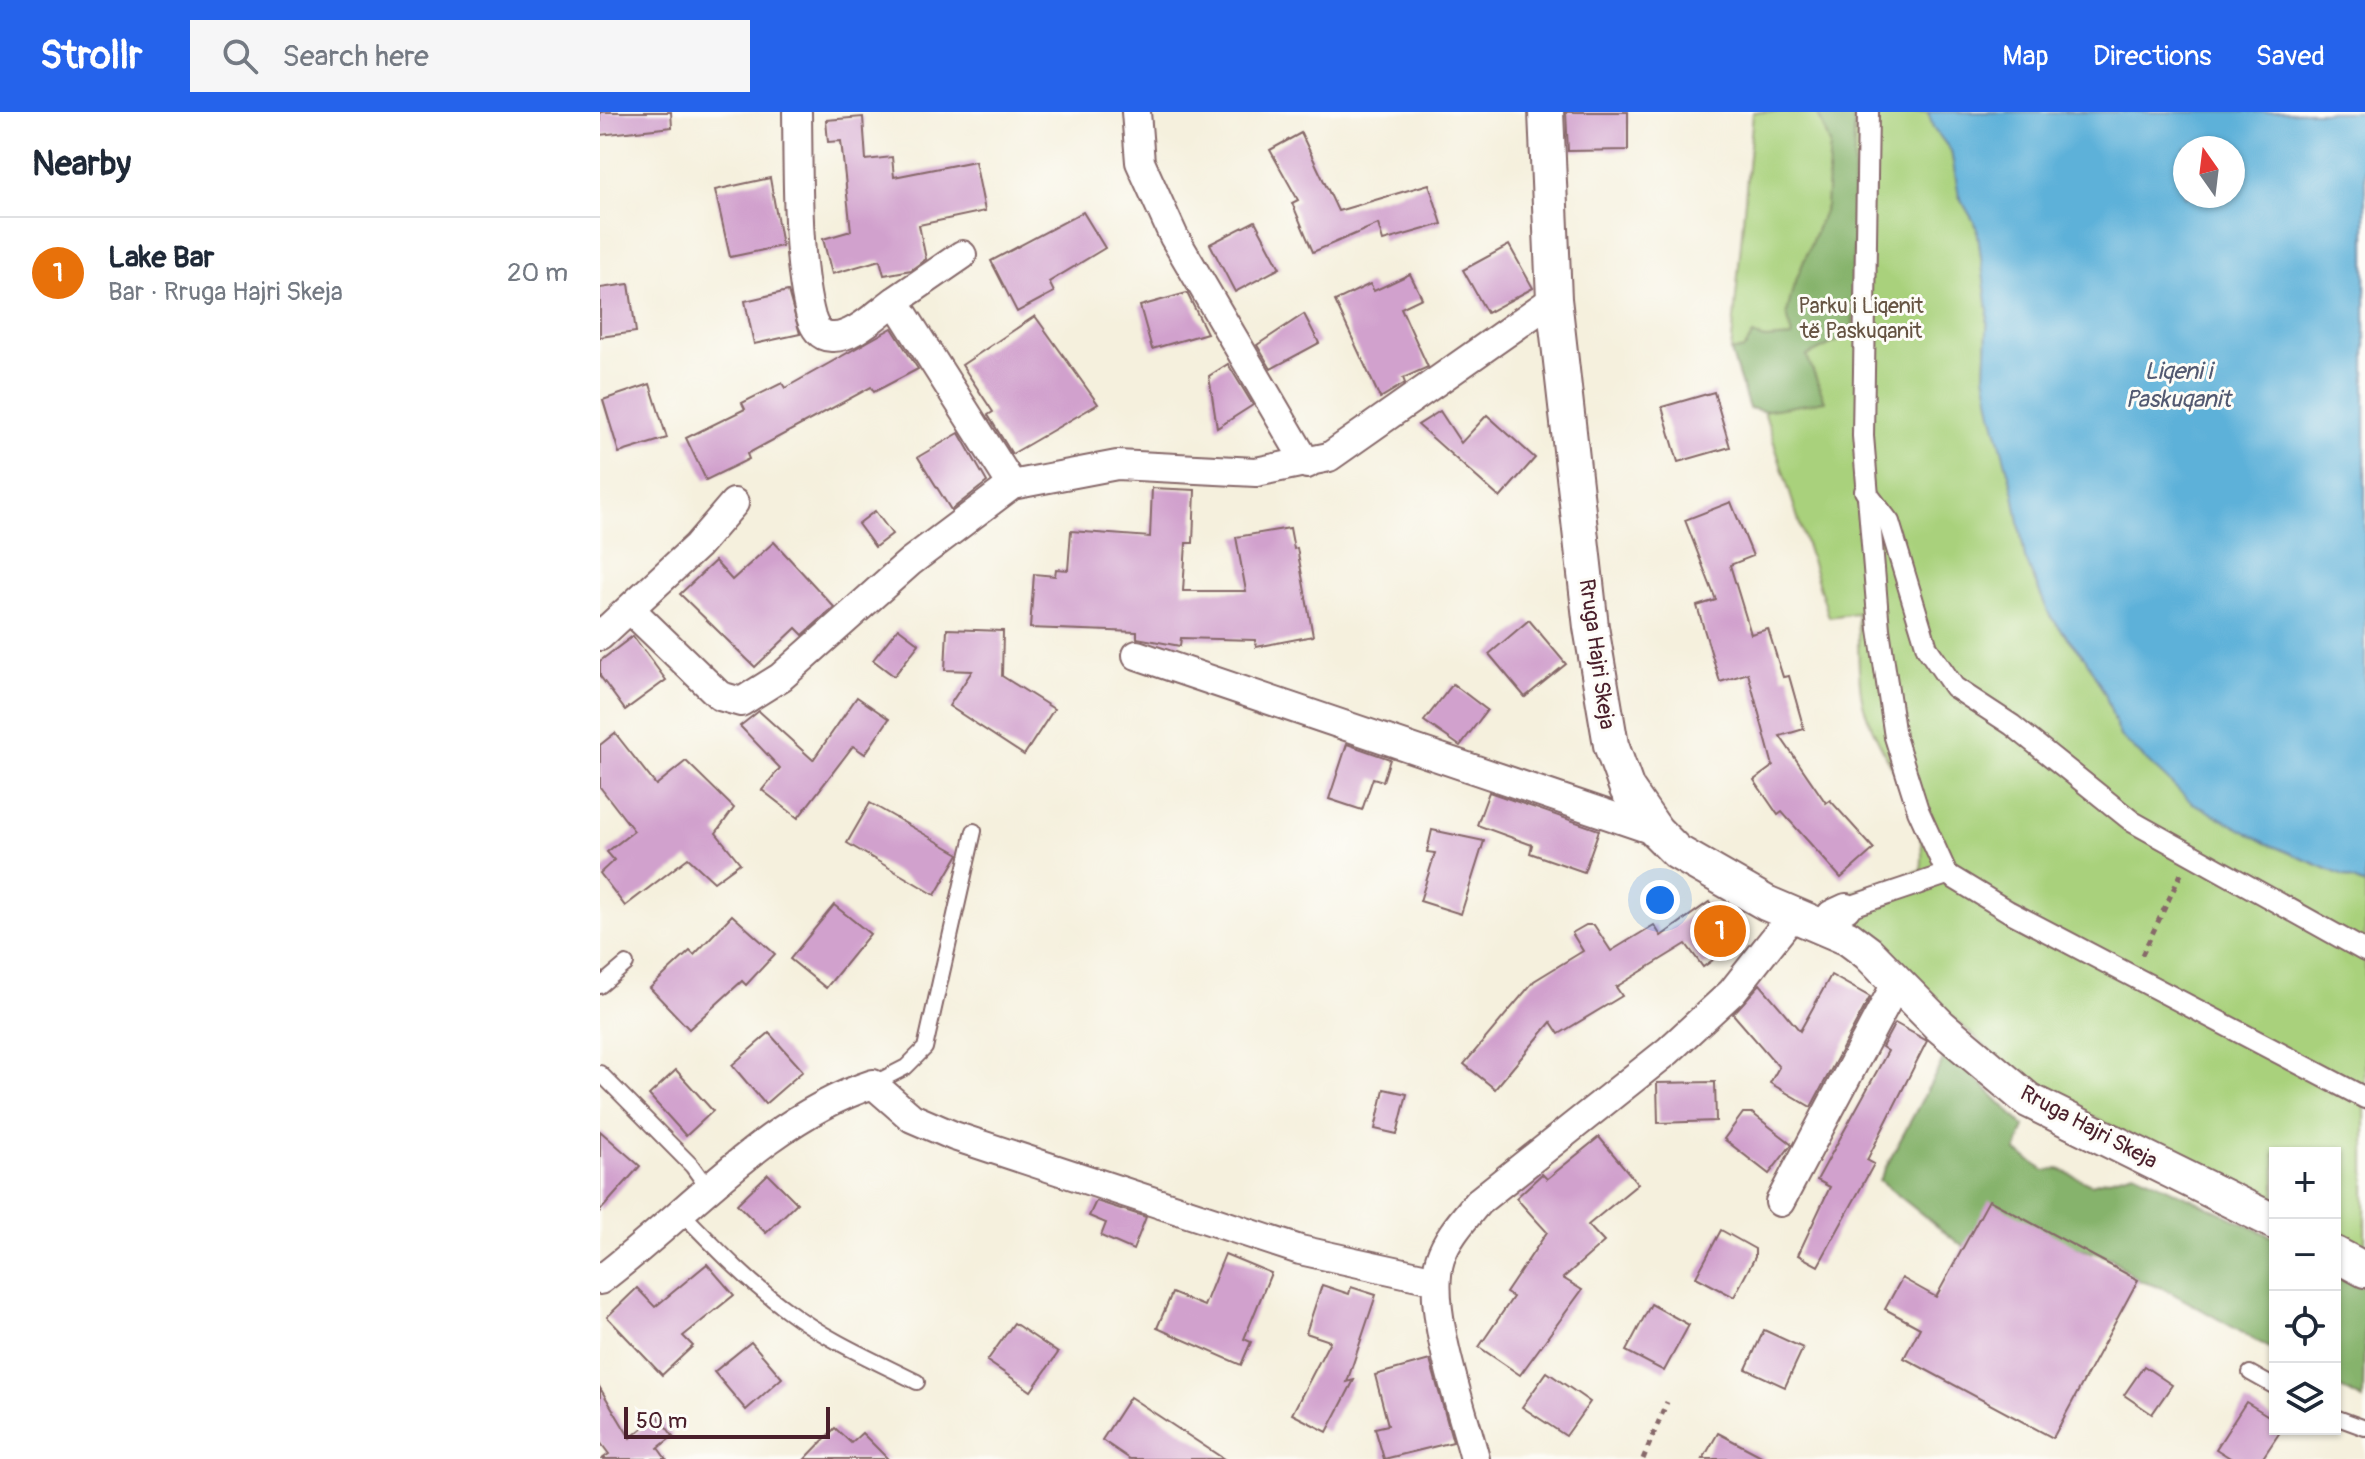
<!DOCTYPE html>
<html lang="en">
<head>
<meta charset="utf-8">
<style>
  :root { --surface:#fff; --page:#f6f6f7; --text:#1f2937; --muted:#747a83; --line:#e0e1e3; --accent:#2563eb }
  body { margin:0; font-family:Pangolin,sans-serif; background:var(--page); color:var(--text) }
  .controls { position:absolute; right:24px; bottom:24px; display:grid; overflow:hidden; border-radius:0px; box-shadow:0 2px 6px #0004 }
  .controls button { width:72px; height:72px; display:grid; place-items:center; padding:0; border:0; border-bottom:2px solid var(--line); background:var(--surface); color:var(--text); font:40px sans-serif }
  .compass { position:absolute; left:1573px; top:24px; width:72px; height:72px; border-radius:50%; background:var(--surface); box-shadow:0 2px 6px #0004; rotate:346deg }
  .scale { position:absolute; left:24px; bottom:20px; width:206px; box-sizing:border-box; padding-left:8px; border:4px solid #4a1f2b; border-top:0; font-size:22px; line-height:28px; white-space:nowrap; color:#4a1f2b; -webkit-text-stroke:6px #fdfcf7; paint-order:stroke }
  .you { position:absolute; left:1060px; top:788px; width:28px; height:28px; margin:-20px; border:6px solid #fff; border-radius:50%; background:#1a73e8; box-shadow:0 0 0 12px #1a73e833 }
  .badge { display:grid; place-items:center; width:52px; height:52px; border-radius:50%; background:var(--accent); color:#fff; font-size:26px; font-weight:700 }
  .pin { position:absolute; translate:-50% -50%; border:4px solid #fff; box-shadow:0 2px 8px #0006 }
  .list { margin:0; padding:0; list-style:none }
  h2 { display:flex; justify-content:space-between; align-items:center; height:104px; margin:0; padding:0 32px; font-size:34px }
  h2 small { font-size:26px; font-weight:400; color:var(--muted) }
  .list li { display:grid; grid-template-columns:52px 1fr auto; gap:24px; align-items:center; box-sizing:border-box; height:112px; padding:0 32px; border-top:2px solid var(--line) }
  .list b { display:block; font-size:30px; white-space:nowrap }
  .list p { margin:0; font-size:26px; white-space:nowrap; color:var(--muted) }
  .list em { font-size:26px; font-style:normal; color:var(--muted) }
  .icon { flex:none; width:44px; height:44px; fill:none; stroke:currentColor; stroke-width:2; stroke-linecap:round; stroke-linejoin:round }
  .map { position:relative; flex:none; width:1765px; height:1347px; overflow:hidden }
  header { display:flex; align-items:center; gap:48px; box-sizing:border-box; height:112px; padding:0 40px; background:var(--accent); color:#fff }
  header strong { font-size:38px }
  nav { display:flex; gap:44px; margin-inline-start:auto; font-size:28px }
  .search { width:560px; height:72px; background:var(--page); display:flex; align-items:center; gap:20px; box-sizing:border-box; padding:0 28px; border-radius:0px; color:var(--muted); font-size:30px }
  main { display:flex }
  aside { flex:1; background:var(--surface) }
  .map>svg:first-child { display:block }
</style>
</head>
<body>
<header>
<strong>Strollr</strong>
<div class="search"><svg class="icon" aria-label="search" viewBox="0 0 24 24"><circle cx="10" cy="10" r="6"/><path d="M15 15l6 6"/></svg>Search here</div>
<nav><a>Map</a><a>Directions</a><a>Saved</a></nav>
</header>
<main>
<aside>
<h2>Nearby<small></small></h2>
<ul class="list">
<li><span class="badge" style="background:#e8710a">1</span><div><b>Lake Bar</b><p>Bar · Rruga Hajri Skeja</p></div><em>20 m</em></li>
</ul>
</aside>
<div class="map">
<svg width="1765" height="1347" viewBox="0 0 1765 1347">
  <rect width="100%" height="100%" fill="#fdfcf7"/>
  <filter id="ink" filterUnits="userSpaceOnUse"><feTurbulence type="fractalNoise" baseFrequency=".0125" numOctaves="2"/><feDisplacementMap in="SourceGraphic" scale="16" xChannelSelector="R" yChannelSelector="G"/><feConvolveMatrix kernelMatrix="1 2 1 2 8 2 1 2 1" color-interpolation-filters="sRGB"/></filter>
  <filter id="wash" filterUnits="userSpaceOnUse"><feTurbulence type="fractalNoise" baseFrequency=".006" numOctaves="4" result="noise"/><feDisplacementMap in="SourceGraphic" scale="32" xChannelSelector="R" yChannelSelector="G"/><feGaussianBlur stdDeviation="1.8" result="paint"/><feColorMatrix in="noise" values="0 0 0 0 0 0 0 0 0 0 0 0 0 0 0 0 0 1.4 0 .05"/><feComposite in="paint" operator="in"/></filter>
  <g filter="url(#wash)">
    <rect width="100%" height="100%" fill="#f5f0dd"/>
    <!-- green -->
    <path fill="#a9d17c" stroke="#7a7854" stroke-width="2" d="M1153,0H1328L1333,15L1351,39L1359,84L1377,115L1388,198L1385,263L1414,381L1425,446L1450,504L1486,547L1505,582L1520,624L1666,731L1765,773V1145L1735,1129V1041H1675V1097L1426,971L1316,872L1235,786L1321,758C1330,698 1280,648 1264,595C1257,573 1259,527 1257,501L1229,505L1164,299L1149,296L1131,240Z"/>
    <!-- forest -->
    <g fill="#86b36c" stroke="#68694c" stroke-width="2">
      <path d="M1217,0H1254L1253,221L1207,244L1225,289L1163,299L1149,296L1131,240L1144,237L1153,223L1165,227L1192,225L1187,201L1193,176L1226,94L1230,32Z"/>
      <path d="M1348,939L1425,1015L1416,1039L1445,1059L1459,1057L1491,1072L1534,1060L1675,1126V1239L1565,1177L1538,1168L1511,1146L1402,1114L1367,1138L1279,1068Z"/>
      <path d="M1735,1159L1765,1177L1763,1288L1735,1273Z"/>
    </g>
    <!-- water -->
    <path fill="#5db1d9" stroke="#546882" stroke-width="2" fill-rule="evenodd" d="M1328,0H1765V773L1666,731L1591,690L1520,624L1505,582L1486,547L1450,504L1425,446L1414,381L1392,301L1385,263L1388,198L1377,115L1359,84L1351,39L1333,15ZM1585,36H1633V84H1585Z"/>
    <g id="blocks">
      <!-- building -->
      <g fill="#d1a1cd">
        <path d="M0,0H71L72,15L0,23Z"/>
        <path d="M966,0H1028V38L968,39Z"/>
        <path d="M263,5L266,48L292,45L294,65L375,49L385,99L319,113L326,147L311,158L284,163L280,148L232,162L223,127L251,119L241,29L228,30L226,8Z"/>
        <path d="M701,21L738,99L829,72L842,112L783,129L778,112L713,140L692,91L698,88L670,38Z"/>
        <path d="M170,66L182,134L130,145L115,78Z"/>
        <path d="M483,100L505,136L449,170L454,180L417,200L391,149Z"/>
        <path d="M655,109L680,156L635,180L610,132Z"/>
        <path d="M909,133L933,176L887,201L863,158Z"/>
        <path d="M810,162L822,186L801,196L828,255L803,266L805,271L780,286L735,189L770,172L774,179Z"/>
        <path d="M29,172L36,220L0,225V176Z"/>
        <path d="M188,179L200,222L154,232L145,189Z"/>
        <path d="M587,181L607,221L552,237L540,194Z"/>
        <path d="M704,202L719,231L671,257L657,233Z"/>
        <path d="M435,204L498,292L412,342L388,303L393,300L362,253Z"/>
        <path d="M292,216L318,257L274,280L271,275L147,342L149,347L106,368L86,326L145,297L142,291L182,271L185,276Z"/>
        <path d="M628,252L653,293L617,316L609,264Z"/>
        <path d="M50,272L67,326L19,341L3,288Z"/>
        <path d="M1114,280L1130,335L1078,350L1062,295Z"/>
        <path d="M840,299L861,331L887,303L935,346L900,386L818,313Z"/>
        <path d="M359,321L387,370L351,398L318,345Z"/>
        <path d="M552,376L595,378L593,431H586L583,479H646L636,425L690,416L694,437L697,436L713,524L656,535L655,528L581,526L580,534L537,526V520L430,516L434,462L455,464L456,457L468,458L471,419L550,425Z"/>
        <path d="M1131,390L1153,444L1130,453L1151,522L1168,517L1183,565L1189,564L1204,617L1180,624L1226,691L1230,688L1274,737L1241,766L1182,700L1178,703L1154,668L1173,654L1148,561L1120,570L1097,494L1116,488L1085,408Z"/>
        <path d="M275,399L292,422L275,435L258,412Z"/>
        <path d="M174,430L234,495L203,523L196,516L155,555L80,482L115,449L132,468Z"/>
        <path d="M929,508L966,552L925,585L889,542Z"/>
        <path d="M298,516L319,532L294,564L273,548Z"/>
        <path d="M347,517L403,519L402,564L454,597L424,643L349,594L372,559L345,558Z"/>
        <path d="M33,524L66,568L25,598L0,564V549Z"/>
        <path d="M853,572L887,598L860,634L824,609Z"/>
        <path d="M257,585L289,607L265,642L253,634L198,706L162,678L180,656L140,614L159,599L213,648Z"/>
        <path d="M15,621L56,673L86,649L134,696L116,721L140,751L114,770L88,746L25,794L0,761L14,748L7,740L34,719L0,675V633Z"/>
        <path d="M747,632L790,647L783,669L773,666L762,698L729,687Z"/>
        <path d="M889,680L999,718L984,760L930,741L932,733L877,713Z"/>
        <path d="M270,691L359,742L335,783L247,731Z"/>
        <path d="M832,718L884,729L861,802L820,789L835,741L827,740Z"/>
        <path d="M1109,790L1138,830L1103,855L1086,832L1016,875L1022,884L959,922L951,910L895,977L864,952L934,869L983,839L972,821L986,813H994L1011,839L1054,813L1061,824Z"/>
        <path d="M234,793L270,822L226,876L190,847Z"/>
        <path d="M132,803L175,842L146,873L142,869L89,917L50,876L90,839L94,843Z"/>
        <path d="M1231,863L1270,885L1211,995L1170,971L1179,955L1133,902L1160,872L1200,919Z"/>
        <path d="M1295,911L1327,929L1267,1048L1274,1052L1218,1154L1198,1143L1230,1075L1217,1068L1288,939L1282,935Z"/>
        <path d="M169,921L203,959L165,992L132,953Z"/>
        <path d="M76,958L113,999L86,1024L49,983Z"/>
        <path d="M1115,970L1116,1009L1058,1011L1057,971Z"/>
        <path d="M784,977L807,982L797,1022L775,1017Z"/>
        <path d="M1143,1001H1152L1192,1032L1169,1062L1124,1027Z"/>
        <path d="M0,1019L40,1054L0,1099Z"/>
        <path d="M999,1025L1038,1072L988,1113L1004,1130L963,1166L982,1178L920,1263L879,1235L913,1185L906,1181L947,1120L916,1086L942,1062L947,1067Z"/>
        <path d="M168,1062L197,1091L166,1121L137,1092Z"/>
        <path d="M1389,1088L1538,1168L1453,1326L1304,1246L1320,1216L1285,1197L1302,1166L1336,1185Z"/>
        <path d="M496,1089L546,1105L533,1138L501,1124L506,1111L489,1104Z"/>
        <path d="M1121,1118L1155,1137V1145L1134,1185L1096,1165Z"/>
        <path d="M625,1142L671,1161L644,1227L651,1230L641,1253L557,1216L572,1181L604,1194Z"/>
        <path d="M107,1152L134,1183L83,1224L93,1234L62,1263L7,1205L37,1176L55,1195Z"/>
        <path d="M722,1173L749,1182L751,1175L776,1183L747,1270L754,1268L727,1320L692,1302L730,1229L706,1221Z"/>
        <path d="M1051,1192L1089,1213L1064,1259L1026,1239Z"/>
        <path d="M414,1211L458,1241L431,1279L387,1249Z"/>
        <path d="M1164,1218L1203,1236L1185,1275L1146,1257Z"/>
        <path d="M151,1230L182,1266L146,1298L114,1260Z"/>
        <path d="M830,1248L853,1330L784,1347L775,1316L788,1313L775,1263Z"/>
        <path d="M1544,1254L1572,1273L1552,1302L1524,1283Z"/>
        <path d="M947,1260L990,1290L966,1324L922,1295Z"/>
        <path d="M0,1276L30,1326L58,1304L73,1324L58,1336L66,1347H2L9,1342L0,1330Z"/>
        <path d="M530,1285L624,1347H530L502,1328Z"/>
        <path d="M1646,1290L1675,1308V1317H1682L1662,1347H1632L1616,1337Z"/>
        <path d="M235,1316L251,1331L262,1321L288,1347H205Z"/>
        <path d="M1118,1321L1167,1347H1103Z"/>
      </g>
    </g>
  </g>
  <g filter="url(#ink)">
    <use href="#blocks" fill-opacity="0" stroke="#866869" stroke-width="2"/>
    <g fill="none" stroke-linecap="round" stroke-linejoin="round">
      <defs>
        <g id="service">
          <path d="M0,874L26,852"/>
          <path d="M0,961L92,1054L108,1076"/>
          <path d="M273,972L306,955L325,936L374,719"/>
          <path d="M82,1101C115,1135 148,1170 187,1198C227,1228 273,1248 317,1270"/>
          <path d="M1650,1261L1675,1275"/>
          <path d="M1735,1305L1765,1316"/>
        </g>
        <g id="pedestrian">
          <path d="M1268,0L1263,324L1279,517L1295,625L1318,698L1347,762"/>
          <path d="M1265,379L1289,410L1327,536L1354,575L1412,613L1533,710L1765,839"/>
          <path d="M1246,796L1347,762L1408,799L1765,986"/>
        </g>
        <g id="minor">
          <path d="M197,0C198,58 196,150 211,205C214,215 220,225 231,225C252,227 278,201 295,189L412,373"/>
          <path d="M536,0L540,50L574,125L707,352"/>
          <path d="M295,189L362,143"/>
          <path d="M31,498L120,584L141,590L181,565L310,450L412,373L517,353L656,360L729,345L954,187"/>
          <path d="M0,524L97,434L134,391"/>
          <path d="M537,543L1056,719"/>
          <path d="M1223,815L1231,803L1246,796"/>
          <path d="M1180,1090L1297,870"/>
          <path d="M0,1168C88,1102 166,1007 273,972L312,1006L354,1024L700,1138L836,1168"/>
          <path d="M875,1347C862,1296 825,1195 840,1147C847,1125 864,1107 878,1090L1068,939L1132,880L1193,803"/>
        </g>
        <g id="tertiary">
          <path d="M946,0L954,187L991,515L1011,633L1027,677L1056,719L1077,740L1166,791L1248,826L1268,841L1340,914L1428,988L1675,1110"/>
          <path d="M1735,1142L1765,1158"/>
        </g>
      </defs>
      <!-- service casing -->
      <use href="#service" stroke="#866869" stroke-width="18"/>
      <!-- pedestrian casing -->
      <use href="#pedestrian" stroke="#866869" stroke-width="24"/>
      <!-- minor casing -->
      <use href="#minor" stroke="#866869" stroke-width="32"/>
      <!-- tertiary casing -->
      <use href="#tertiary" stroke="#866869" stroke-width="38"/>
      <!-- path -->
      <g stroke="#866869" stroke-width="5" stroke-dasharray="6 6" stroke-linecap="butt">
        <path d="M1542,843L1581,762"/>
        <path d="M1043,1347L1067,1290"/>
      </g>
      <!-- service -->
      <use href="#service" stroke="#fff" stroke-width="14"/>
      <!-- pedestrian -->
      <use href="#pedestrian" stroke="#fff" stroke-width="20"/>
      <!-- minor -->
      <use href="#minor" stroke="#fff" stroke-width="28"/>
      <!-- tertiary -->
      <use href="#tertiary" stroke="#fff" stroke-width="34"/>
    </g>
  </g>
  <g text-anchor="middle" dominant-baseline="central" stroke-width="6" stroke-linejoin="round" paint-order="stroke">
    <!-- park labels -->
    <g font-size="22" fill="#665443" stroke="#fdfcf7">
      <text x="1261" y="194">Parku i Liqenit<tspan x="1261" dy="25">të Paskuqanit</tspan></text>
    </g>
    <!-- street labels -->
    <g font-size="22" fill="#4a1f2b" stroke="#fdfcf7">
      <text transform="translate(997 542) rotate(82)">Rruga Hajri Skeja</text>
      <text transform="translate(1489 1015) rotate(28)">Rruga Hajri Skeja</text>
    </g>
    <!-- water labels -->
    <g font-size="24" font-style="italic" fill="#525971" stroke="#fdfcf7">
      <text x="1578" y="259">Liqeni i<tspan x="1578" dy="28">Paskuqanit</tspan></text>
    </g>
  </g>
</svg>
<div class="controls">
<button>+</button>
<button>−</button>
<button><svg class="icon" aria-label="locate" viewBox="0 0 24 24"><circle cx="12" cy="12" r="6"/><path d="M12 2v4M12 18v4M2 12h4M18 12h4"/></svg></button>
<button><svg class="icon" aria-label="layers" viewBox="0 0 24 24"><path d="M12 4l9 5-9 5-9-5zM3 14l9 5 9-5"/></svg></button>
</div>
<svg class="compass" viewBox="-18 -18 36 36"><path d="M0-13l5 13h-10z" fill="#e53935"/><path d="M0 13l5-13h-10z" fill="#747a83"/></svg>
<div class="scale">50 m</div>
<div class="you"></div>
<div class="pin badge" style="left:1120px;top:819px;background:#e8710a">1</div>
</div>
</main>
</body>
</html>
